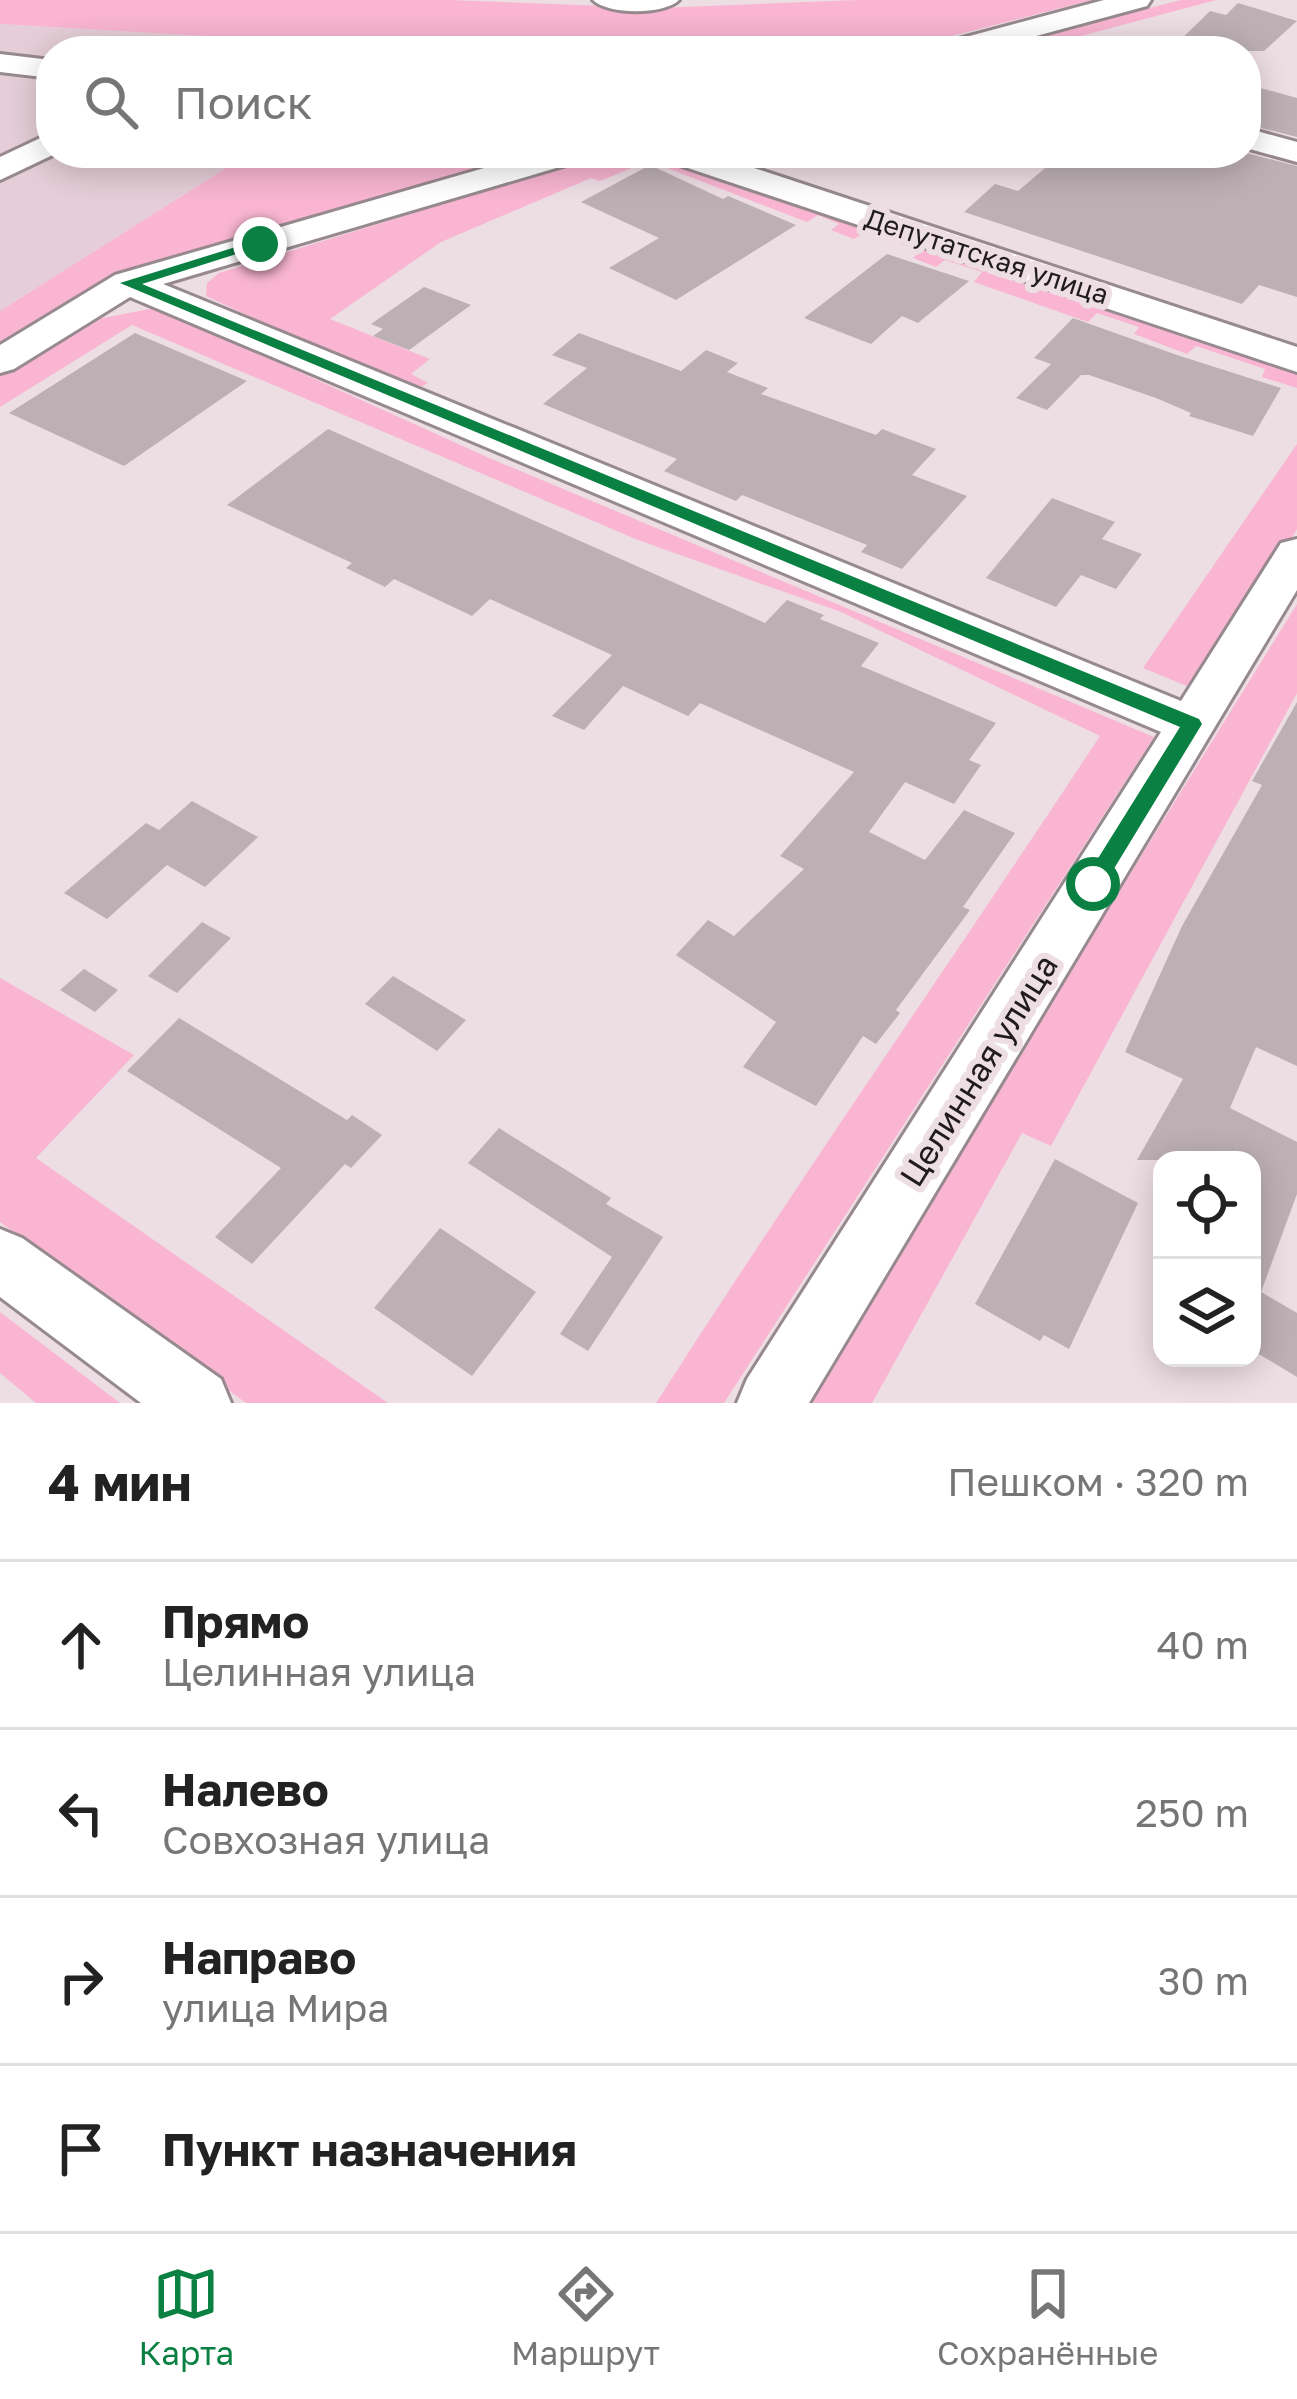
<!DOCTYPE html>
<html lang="ru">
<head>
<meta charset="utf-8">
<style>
  :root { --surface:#fff; --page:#f6f6f6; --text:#222; --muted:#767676; --line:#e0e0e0; --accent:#0b8043 }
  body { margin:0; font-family:"Golos Text",sans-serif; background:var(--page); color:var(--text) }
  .controls { position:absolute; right:36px; bottom:36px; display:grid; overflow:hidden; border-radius:24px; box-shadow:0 6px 30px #0003 }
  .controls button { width:108px; height:108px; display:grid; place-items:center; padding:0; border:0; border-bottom:3px solid var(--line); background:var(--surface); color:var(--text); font:60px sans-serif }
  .stop { position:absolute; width:36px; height:36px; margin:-27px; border:9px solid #0b8043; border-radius:50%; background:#fff }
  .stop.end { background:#0b8043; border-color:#fff; box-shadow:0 3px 12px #0008 }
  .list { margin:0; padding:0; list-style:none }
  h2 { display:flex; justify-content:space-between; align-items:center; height:156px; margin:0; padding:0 48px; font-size:51px }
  h2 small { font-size:39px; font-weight:400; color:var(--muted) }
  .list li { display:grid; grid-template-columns:78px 1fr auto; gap:36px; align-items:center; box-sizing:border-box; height:168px; padding:0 48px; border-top:3px solid var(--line) }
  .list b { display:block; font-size:45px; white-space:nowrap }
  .list p { margin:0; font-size:39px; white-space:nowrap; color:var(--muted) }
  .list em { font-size:39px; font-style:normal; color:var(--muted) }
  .icon { flex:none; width:66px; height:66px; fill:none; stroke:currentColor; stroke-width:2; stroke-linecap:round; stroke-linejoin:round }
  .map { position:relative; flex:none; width:1297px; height:1403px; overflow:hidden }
  .search { position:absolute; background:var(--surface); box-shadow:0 6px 30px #0003; left:36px; right:36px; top:36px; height:132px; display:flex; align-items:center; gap:30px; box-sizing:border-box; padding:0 42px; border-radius:48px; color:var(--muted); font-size:45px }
  .sheet { height:828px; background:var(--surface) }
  nav { display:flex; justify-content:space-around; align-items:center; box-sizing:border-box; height:168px; border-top:3px solid var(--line); background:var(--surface); font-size:33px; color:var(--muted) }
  nav a { display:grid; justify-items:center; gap:6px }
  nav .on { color:var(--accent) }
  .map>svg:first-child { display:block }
</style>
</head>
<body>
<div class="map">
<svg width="1297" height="1403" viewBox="0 0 1297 1403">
  <rect width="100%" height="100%" fill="#eddee4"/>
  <!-- built -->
  <path fill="#e5ced7" d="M0,24L288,41L332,51H51V153H250L0,311Z"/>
  <!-- green -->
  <g fill="#f9b5d1">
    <path d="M0,0H450L658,8L858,0H1092L893,51H332L288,41L0,24Z"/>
    <path d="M1181,0H1216L1055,43L1045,51H1002L1011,43Z"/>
    <path d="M250,153H530L80,293L0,342V311Z"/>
    <path d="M609,153H683L1297,366V388L1262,377L1265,369L1196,346L1187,354L1134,334L1139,327L1097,313L1088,322L974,282L982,272L945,260L936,267L913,258L920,251L865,232L854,239L831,230L839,224L818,215L807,222L649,161L600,181L591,178L441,242L330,319L430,359L411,374L428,383L413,392L206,296L207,283L219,273Z"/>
    <path d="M149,309L171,314L487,457L1154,737L724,1403H656C800,1178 953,959 1100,736L841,612L638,540L132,325L0,407V373L88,321Z"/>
    <path d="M1297,444V529L1199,691L1143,668Z"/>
    <path d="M1297,604V693L1051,1146L1022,1133L872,1403H803Z"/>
    <path d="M0,978L134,1055L36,1158L388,1403H246L0,1222Z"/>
    <path d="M0,1312L120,1403H36L0,1373Z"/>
  </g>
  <!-- building -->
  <g fill="#bdb0b5">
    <path d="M1238,3L1297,21L1264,51H1169L1210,11L1226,15Z"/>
    <path d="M1246,84L1297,98V137L1246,124Z"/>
    <path d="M1063,153H1246L1297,166V297L1259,285L1242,304L964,212L995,184L1018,191Z"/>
    <path d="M650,165L723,199L728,196L796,225L676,300L609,268L659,238L581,202Z"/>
    <path d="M887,254L969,281L918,323L902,316L871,344L804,318Z"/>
    <path d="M424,287L471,305L409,350L373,336L383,329L371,324Z"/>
    <path d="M1073,318L1177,355L1281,388L1253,436L1189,416L1191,413L1156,398L1089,375H1081L1047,410L1016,398L1051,364L1034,358Z"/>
    <path d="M135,333L247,381L124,466L9,413Z"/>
    <path d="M579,333L681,371L706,350L738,363L727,372L768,388L761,394L876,435L882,429L936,449L912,475L967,496L902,569L861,552L867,545L742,495L736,501L664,471L677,459L543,404L587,368L552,355Z"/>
    <path d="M328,429L765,623L787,600L824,615L820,619L879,643L861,666L996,723L969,760L981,765L954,804L905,782L869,832L925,860L964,810L1015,833L963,907L970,910L896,1010L900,1013L876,1044L863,1036L816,1106L743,1067L776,1022L676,955L708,920L734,936L804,869L780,856L854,772L700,703L688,716L623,686L584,730L552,716L612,655L490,599L472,616L394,579L385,587L346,568L352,563L227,505Z"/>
    <path d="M1052,498L1115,522L1102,539L1142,554L1116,589L1081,575L1056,607L986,578Z"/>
    <path d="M1297,702V1066L1256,1047L1230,1108L1297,1142V1194L1261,1292L1297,1313V1377L1252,1350V1160H1137L1183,1079L1125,1052L1182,926L1262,785L1252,781Z"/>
    <path d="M192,801L258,837L205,887L167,865L107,919L64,893L146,823L159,830Z"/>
    <path d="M202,922L231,938L177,993L148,976Z"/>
    <path d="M84,969L118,990L95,1012L60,990Z"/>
    <path d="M393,976L466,1020L437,1051L365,1004Z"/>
    <path d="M179,1018L347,1120L352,1115L382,1135L351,1168L345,1164L252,1264L215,1237L281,1168L127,1071Z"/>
    <path d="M499,1128L611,1198L606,1204L663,1237L588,1351L560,1334L612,1257L468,1163Z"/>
    <path d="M1055,1159L1138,1203L1069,1349L1044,1335L1040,1341L975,1304Z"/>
    <path d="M440,1228L536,1292L472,1376L374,1308Z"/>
  </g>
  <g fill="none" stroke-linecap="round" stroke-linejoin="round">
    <defs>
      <g id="minor">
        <path d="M593,0H679C664,15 608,15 593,0Z"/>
        <path d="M1104,0H1151L1147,6L981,51H932L936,45Z"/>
        <path d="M0,54L51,60V78L0,72Z"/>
        <path d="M1246,128L1297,142V162L1246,148Z"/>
        <path d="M51,133V153H57L0,180V157Z"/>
        <path d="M536,153H587L583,160L163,284L1181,701L1281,543L1297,539V590L809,1403H737L747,1379L1161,732L130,297L14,369L0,373V345L115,275Z"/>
        <path d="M660,153H709L1297,347V372L664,160Z"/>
        <path d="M0,1229L22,1238L221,1379L231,1403H141L0,1297Z"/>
      </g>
    </defs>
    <!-- minor casing -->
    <use href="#minor" stroke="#978a8f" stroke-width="6"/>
    <!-- minor -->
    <use href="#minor" fill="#fff" fill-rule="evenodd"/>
  </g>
  <!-- route -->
  <path fill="#0b8043" d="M255,241L268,244L142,284L1199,719L1202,724L1101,890H1086L1082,884L1180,727L120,283Z"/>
  <g text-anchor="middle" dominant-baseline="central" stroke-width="12" stroke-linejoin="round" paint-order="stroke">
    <!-- far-street labels -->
    <g font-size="27" fill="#201b1d" stroke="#eddee4">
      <text transform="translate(987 256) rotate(18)">Депутатская улица</text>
    </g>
    <!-- street labels -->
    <g font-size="33" fill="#201b1d" stroke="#eddee4">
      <text transform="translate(978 1070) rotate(-58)">Целинная улица</text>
    </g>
  </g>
</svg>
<div class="controls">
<button><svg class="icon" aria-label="locate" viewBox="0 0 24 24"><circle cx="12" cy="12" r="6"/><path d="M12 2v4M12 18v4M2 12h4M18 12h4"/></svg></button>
<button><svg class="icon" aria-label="layers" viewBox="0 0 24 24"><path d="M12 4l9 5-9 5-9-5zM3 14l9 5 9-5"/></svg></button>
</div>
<div class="stop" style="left:1093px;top:884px"></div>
<div class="stop end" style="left:260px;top:244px"></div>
<div class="search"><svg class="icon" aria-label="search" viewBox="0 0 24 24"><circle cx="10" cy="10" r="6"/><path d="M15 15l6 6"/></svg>Поиск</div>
</div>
<section class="sheet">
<h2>4 мин<small>Пешком · 320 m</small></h2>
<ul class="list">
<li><svg class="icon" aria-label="ahead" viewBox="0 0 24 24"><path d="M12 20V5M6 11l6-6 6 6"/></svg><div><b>Прямо</b><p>Целинная улица</p></div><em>40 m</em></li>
<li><svg class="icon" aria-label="left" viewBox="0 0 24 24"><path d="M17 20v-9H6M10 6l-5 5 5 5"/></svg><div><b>Налево</b><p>Совхозная улица</p></div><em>250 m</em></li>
<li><svg class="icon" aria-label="right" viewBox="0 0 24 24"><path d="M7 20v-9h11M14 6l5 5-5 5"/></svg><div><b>Направо</b><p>улица Мира</p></div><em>30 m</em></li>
<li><svg class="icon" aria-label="arrive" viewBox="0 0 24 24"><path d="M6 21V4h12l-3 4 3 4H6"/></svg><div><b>Пункт назначения</b></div></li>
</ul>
</section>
<nav>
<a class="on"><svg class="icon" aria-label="map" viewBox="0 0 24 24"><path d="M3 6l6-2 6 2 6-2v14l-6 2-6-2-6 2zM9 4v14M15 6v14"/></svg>Карта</a>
<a><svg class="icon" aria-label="directions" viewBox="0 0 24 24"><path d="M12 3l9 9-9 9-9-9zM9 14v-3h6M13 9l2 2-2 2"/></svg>Маршрут</a>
<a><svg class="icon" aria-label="saved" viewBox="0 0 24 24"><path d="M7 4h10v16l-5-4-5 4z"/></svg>Сохранённые</a>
</nav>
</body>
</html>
